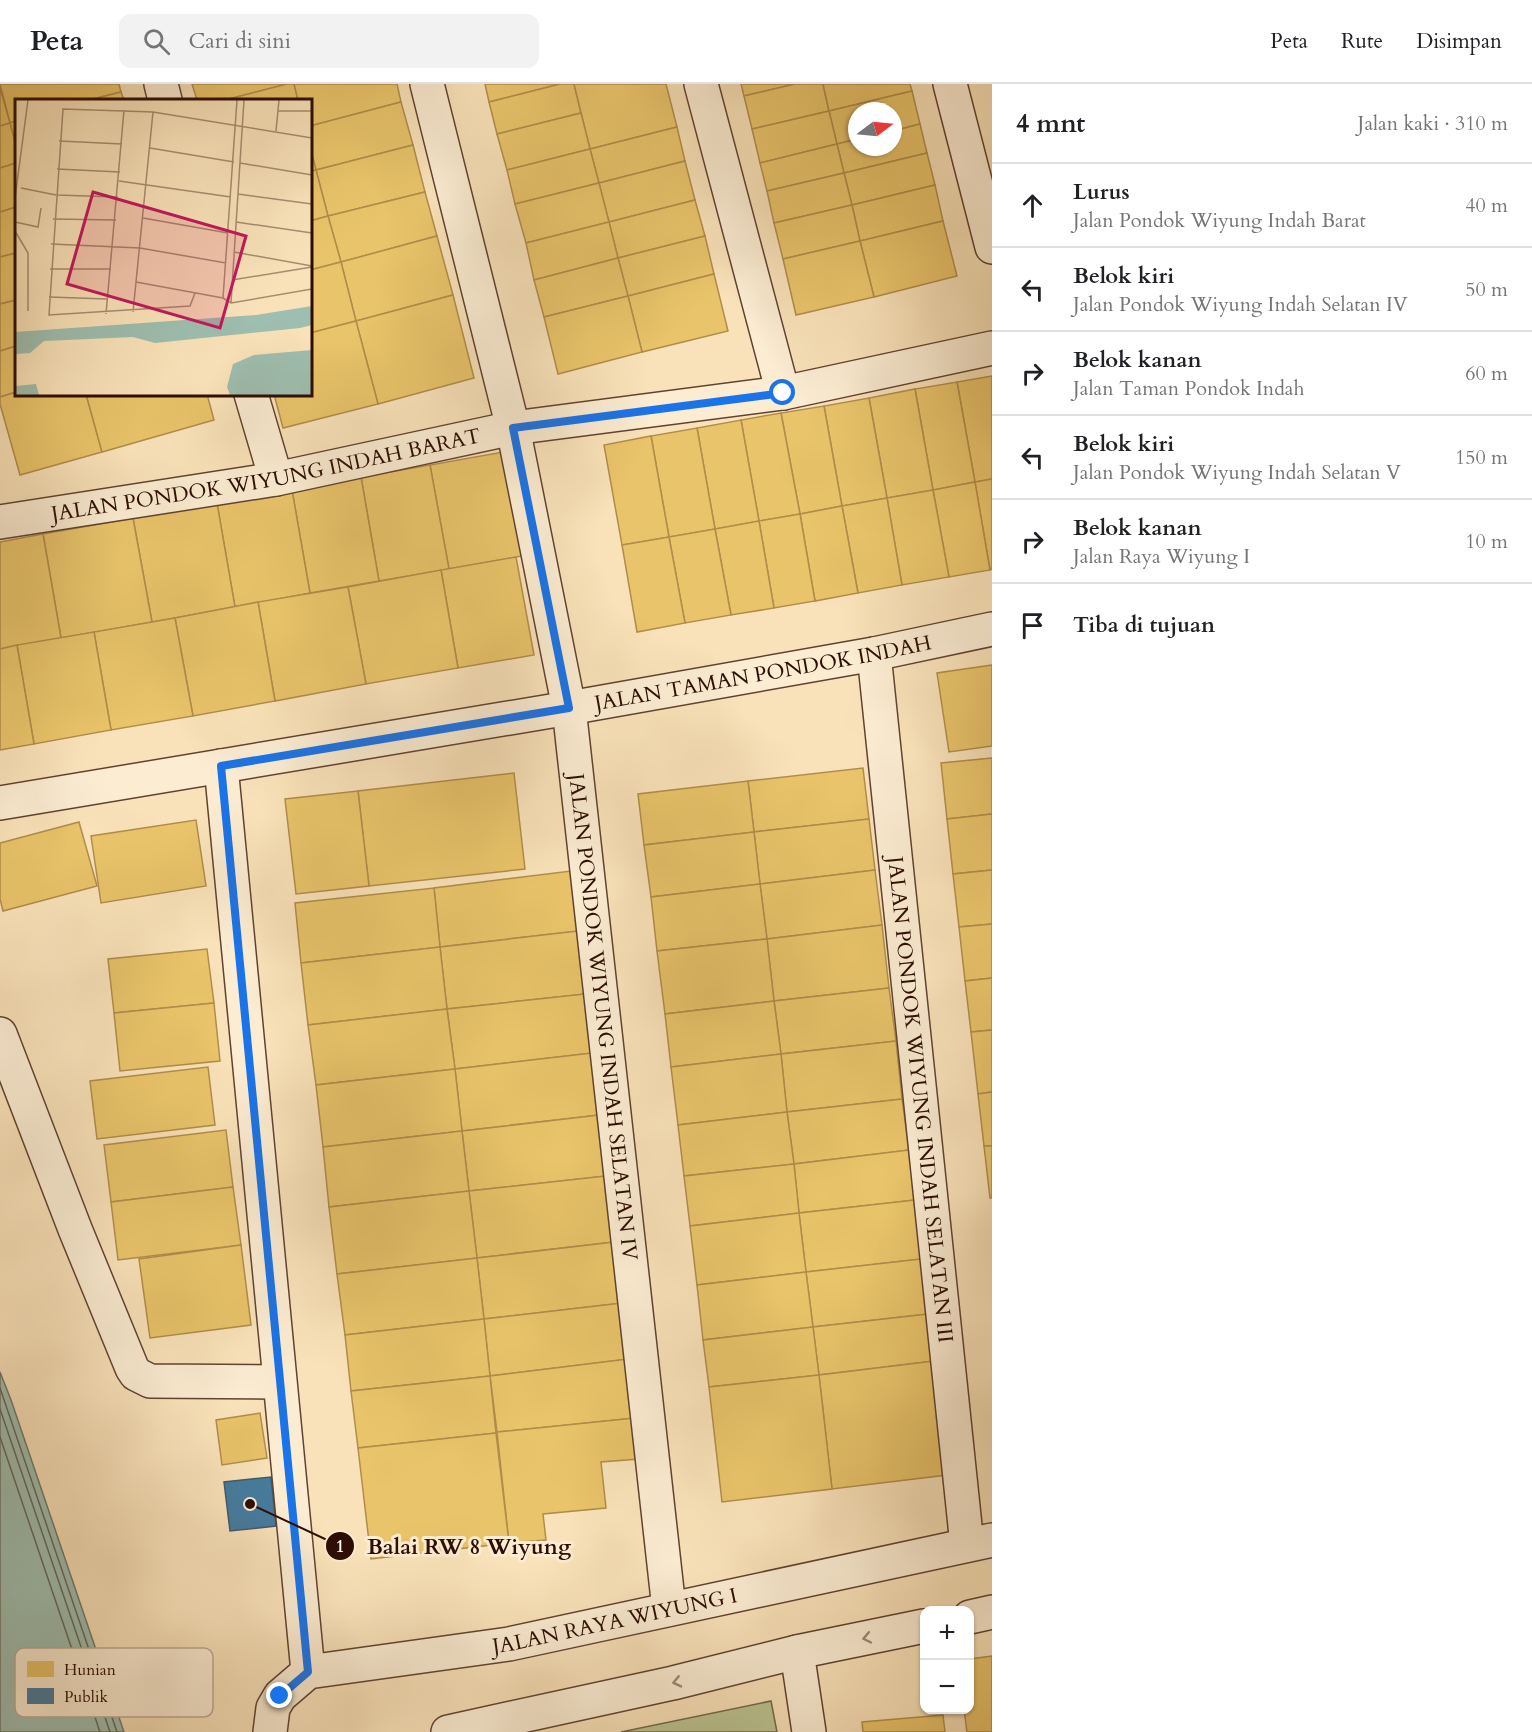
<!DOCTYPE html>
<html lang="id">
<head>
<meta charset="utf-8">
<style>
  :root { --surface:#fff; --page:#f2f2f2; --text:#202124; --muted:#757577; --line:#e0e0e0 }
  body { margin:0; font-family:Cardo,serif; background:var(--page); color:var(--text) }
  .controls { position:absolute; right:18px; bottom:18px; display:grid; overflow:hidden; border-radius:12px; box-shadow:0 2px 4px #0004 }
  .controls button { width:54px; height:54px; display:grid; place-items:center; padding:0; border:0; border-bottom:2px solid var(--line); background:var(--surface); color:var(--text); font:30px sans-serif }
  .compass { position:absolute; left:848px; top:18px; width:54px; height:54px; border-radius:50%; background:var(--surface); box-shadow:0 2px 4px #0004; rotate:74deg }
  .stop { position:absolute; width:18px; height:18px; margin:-14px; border:4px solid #1a73e8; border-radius:50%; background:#fff }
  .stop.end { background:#1a73e8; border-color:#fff; box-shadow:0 2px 6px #0008 }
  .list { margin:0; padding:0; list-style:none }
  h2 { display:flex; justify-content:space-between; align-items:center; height:78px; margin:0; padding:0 24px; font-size:26px }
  h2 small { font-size:20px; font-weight:400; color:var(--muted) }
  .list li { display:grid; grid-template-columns:39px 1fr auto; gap:18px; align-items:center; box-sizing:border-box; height:84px; padding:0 24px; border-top:2px solid var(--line) }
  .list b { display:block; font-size:22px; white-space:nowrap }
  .list p { margin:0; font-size:20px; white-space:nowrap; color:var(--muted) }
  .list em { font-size:20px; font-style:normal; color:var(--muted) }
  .icon { flex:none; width:33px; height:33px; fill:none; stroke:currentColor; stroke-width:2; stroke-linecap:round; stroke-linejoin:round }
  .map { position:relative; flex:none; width:992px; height:1648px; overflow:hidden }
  header { display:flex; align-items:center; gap:36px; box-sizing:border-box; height:84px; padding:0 30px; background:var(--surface); border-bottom:2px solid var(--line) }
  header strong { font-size:28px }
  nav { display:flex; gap:33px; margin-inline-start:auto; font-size:21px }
  .search { width:420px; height:54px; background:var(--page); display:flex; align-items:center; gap:15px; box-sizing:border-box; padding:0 21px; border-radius:12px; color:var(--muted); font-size:22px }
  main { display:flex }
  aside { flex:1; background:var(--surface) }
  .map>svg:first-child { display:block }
</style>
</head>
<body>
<header>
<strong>Peta</strong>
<div class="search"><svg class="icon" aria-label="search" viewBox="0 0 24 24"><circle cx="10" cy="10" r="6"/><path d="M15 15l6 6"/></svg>Cari di sini</div>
<nav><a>Peta</a><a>Rute</a><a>Disimpan</a></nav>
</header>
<main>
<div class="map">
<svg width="992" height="1648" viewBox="0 0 992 1648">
  <rect width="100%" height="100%" fill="#f9e2b9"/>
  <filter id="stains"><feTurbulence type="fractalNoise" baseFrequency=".00333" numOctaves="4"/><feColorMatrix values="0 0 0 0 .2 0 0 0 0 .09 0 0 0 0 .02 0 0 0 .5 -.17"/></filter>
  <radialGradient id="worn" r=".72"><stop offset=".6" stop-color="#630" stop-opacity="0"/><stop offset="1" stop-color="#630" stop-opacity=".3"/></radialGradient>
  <!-- green -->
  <path fill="#bbc491" stroke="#74684a" stroke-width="1.5" d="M771,1617L777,1648H621Z"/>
  <!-- water -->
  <path fill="#9ebeaf" stroke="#71776a" stroke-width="1.5" d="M0,1288L11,1316L124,1648H0Z"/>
  <!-- homes -->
  <g fill="#e9c46a" stroke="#b18d4b" stroke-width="1.5">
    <path d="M0,0H119L121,8L89,16H16V37L10,39Z"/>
    <path d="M192,0H287L225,16H197Z"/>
    <path d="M287,0H294L298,16H225Z"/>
    <path d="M294,0H397L401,18L310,42V16H298Z"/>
    <path d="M485,0H560L489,18Z"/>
    <path d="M560,0H574L581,29L497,50L489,18Z"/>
    <path d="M574,0H666L677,43L590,65Z"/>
    <path d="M741,0H795L744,12Z"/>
    <path d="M795,0H823L829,27L752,45L744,12Z"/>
    <path d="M823,0H910L912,7L829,27Z"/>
    <path d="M0,4L10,39L0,42Z"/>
    <path d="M912,7L920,40L893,47V27H857V55L837,60L829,27Z"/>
    <path d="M121,8L124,16H89Z"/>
    <path d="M401,18L413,61L316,86L310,63V42Z"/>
    <path d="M829,27L837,60L760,79L752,45Z"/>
    <path d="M581,29L590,65L507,86L497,50Z"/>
    <path d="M16,37V62L10,39Z"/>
    <path d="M10,39L16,62V79L0,84V42Z"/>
    <path d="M920,40L927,69L844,89L837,60L857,55V63H893V47Z"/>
    <path d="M677,43L685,77L599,99L590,65Z"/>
    <path d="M837,60L844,89L767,107L760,79Z"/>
    <path d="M413,61L425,108L328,132L316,86Z"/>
    <path d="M310,63L316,86L310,87Z"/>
    <path d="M590,65L599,99L515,120L507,86Z"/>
    <path d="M927,69L935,101L852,121L844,89Z"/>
    <path d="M685,77L695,116L609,138L599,99Z"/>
    <path d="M16,79V123L0,128V84Z"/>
    <path d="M316,86L328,132L310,137V87Z"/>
    <path d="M844,89L852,121L774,139L767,107Z"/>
    <path d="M599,99L609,138L526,159L515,120Z"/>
    <path d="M935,101L943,137L860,157L852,121Z"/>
    <path d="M425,108L437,152L341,178L328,132Z"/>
    <path d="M695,116L705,152L618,174L609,138Z"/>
    <path d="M852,121L860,157L783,175L774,139Z"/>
    <path d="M16,123V169L0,173V128Z"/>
    <path d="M328,132L341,178L310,186V137Z"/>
    <path d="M943,137L957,192L874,213L860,157Z"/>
    <path d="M609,138L618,174L534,196L526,159Z"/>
    <path d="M437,152L453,211L356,237L341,178Z"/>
    <path d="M705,152L714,190L628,212L618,174Z"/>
    <path d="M860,157L874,213L796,231L783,175Z"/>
    <path d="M16,169V216L0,220V173Z"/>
    <path d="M618,174L628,212L544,233L534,196Z"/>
    <path d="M341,178L356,237L310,249V186Z"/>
    <path d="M714,190L728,247L642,268L628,212Z"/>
    <path d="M453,211L474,294L378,320L356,237Z"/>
    <path d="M628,212L642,268L558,290L544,233Z"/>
    <path d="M16,216V262L0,267V220Z"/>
    <path d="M356,237L378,320L283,344L274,310H310V249Z"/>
    <path d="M16,262V308L0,313V267Z"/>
    <path d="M992,292V395L975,398L957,298Z"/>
    <path d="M957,298L975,398L933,406L915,305Z"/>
    <path d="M915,305L933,406L887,414L869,314Z"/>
    <path d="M16,308V310H86L102,368L20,391L0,320V313Z"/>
    <path d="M86,310H207L214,336L102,368Z"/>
    <path d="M869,314L887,414L842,422L824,322Z"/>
    <path d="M824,322L842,422L800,430L781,329Z"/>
    <path d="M781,329L800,430L759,437L741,336Z"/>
    <path d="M741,336L759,437L715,445L697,344Z"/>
    <path d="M697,344L715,445L669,453L651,352Z"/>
    <path d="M651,352L669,453L622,461L604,361Z"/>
    <path d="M503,368L522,472L449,485L430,381Z"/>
    <path d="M430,381L449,485L379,497L361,393Z"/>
    <path d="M361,393L379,497L310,509L292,406Z"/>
    <path d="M992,395V485L990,486L975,398Z"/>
    <path d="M975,398L990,486L949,493L933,406Z"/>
    <path d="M292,406L310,509L235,523L217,419Z"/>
    <path d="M933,406L949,493L902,501L887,414Z"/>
    <path d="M887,414L902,501L858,509L842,422Z"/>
    <path d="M217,419L235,523L152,538L133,434Z"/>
    <path d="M842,422L858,509L815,517L800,430Z"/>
    <path d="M800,430L815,517L774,524L759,437Z"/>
    <path d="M133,434L152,538L61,554L43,450Z"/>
    <path d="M759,437L774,524L731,531L715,445Z"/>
    <path d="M715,445L731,531L685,539L669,453Z"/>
    <path d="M43,450L61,554L0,565V458Z"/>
    <path d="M669,453L685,539L637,548L622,461Z"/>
    <path d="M516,473L534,571L458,584L441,486Z"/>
    <path d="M441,486L458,584L366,600L348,503Z"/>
    <path d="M348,503L366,600L275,617L258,518Z"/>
    <path d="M258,518L275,617L193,632L175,534Z"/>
    <path d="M175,534L193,632L111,646L94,548Z"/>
    <path d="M94,548L111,646L34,660L17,561Z"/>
    <path d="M17,561L34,660L0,666V565Z"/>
    <path d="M992,581V662L949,668L937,589Z"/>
    <path d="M992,674V730L947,735L941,679Z"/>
    <path d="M863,684L869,735L754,748L748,697Z"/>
    <path d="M514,689L525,785L369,802L358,707Z"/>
    <path d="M748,697L754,748L644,761L638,710Z"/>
    <path d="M358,707L369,802L296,810L285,715Z"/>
    <path d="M992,730V786L953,790L947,735Z"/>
    <path d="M869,735L875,786L760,800L754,748Z"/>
    <path d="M196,736L206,802L101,819L91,752Z"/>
    <path d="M79,738L97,802L3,827L0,815V759Z"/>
    <path d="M754,748L760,800L651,813L644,761Z"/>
    <path d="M875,786L882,841L767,855L760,800Z"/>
    <path d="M992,786V840L959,843L953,790Z"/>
    <path d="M571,787L578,847L440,863L434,804Z"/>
    <path d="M760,800L767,855L657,867L651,813Z"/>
    <path d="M434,804L440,863L301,879L295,819Z"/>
    <path d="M992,840V894L965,897L959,843Z"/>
    <path d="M882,841L889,904L774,917L767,855Z"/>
    <path d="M578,847L585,910L447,925L440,863Z"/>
    <path d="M767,855L774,917L665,930L657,867Z"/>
    <path d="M440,863L447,925L308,941L301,879Z"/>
    <path d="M207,865L214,919L114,929L108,875Z"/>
    <path d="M992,894V946L971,948L965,897Z"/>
    <path d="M889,904L896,957L781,970L774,917Z"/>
    <path d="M585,910L592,969L455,985L447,925Z"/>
    <path d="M774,917L781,970L671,983L665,930Z"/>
    <path d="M214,919L220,977L120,987L114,929Z"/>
    <path d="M447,925L455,985L316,1001L308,941Z"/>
    <path d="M992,946V1008L978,1010L971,948Z"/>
    <path d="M896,957L902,1015L787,1028L781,970Z"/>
    <path d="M592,969L599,1031L462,1047L455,985Z"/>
    <path d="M781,970L787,1028L678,1041L671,983Z"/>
    <path d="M208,983L215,1041L97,1055L90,997Z"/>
    <path d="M455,985L462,1047L323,1063L316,1001Z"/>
    <path d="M992,1008V1062H984L978,1010Z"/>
    <path d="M902,1015L909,1066L794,1080L787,1028Z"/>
    <path d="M787,1028L794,1080L684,1092L678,1041Z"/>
    <path d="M599,1031L606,1092L469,1107L462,1047Z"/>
    <path d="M226,1046L233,1103L111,1118L104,1061Z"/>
    <path d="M462,1047L469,1107L329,1123L323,1063Z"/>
    <path d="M984,1062H992V1114H990Z"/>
    <path d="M909,1066L915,1116L799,1129L794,1080Z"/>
    <path d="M794,1080L799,1129L690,1142L684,1092Z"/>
    <path d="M606,1092L614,1158L477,1174L469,1107Z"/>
    <path d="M233,1103L241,1161L118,1176L111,1118Z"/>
    <path d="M469,1107L477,1174L337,1190L329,1123Z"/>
    <path d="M915,1116L921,1175L806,1188L799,1129Z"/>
    <path d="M799,1129L806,1188L697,1201L690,1142Z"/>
    <path d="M614,1158L622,1219L484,1235L477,1174Z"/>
    <path d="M241,1161L251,1241L150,1254L139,1175Z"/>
    <path d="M477,1174L484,1235L345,1251L337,1190Z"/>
    <path d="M921,1175L928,1230L813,1243L806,1188Z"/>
    <path d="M806,1188L813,1243L703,1256L697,1201Z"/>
    <path d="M622,1219L628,1275L490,1292L484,1235Z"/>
    <path d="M928,1230L934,1277L819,1291L813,1243Z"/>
    <path d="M484,1235L490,1292L351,1307L345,1251Z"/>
    <path d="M813,1243L819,1291L709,1303L703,1256Z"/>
    <path d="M628,1275L635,1334L497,1348L490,1292Z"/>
    <path d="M934,1277L947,1391L832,1405L819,1291Z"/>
    <path d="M819,1291L832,1405L722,1418L709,1303Z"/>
    <path d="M490,1292L496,1349L358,1364L351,1307Z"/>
    <path d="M260,1329L267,1374L222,1381L216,1336Z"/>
    <path d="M635,1334L639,1375L601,1378L606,1424L543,1430L546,1456L509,1459L497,1348Z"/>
    <path d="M496,1349L509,1459L371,1475L358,1364Z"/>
    <path d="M992,1572V1648H967L964,1626H970V1575Z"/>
    <path d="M943,1631L945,1648H863L862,1638Z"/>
  </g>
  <!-- public -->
  <path fill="#457b9d" stroke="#3e5a6f" stroke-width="1.5" d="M271,1393L276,1442L230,1447L224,1398Z"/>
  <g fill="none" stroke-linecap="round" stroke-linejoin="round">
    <!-- shore -->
    <g stroke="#666659" stroke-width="1.5">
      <path d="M0,1304L117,1648"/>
      <path d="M0,1325L110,1648"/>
      <path d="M0,1353L100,1648"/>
    </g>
    <defs>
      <g id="minor">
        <path d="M161,0L165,16"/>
        <path id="s1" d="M427,0L513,344L569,624L669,1525"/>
        <path d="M701,0L783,309"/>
        <path d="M950,0L992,163"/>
        <path d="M251,310L276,395"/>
        <path id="s2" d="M0,438L276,395L513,344L783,309L992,264"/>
        <path id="s3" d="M874,570L967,1461"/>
        <path d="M221,682L308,1588"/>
        <path id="s4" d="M0,719L569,624L874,570L992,545"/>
        <path d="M0,950L75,1145L132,1284L136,1290L150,1297L279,1298"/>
        <path d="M970,1533L992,1528"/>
        <path d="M797,1568L809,1648"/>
        <path id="s5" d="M270,1648L273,1624L280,1612L308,1588L509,1560L992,1456"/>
        <path d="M448,1648L673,1599L797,1568L924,1542"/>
      </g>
    </defs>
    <!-- minor casing -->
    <use href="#minor" stroke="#604230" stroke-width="36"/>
    <!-- minor -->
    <use href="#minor" stroke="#fbecd2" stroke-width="33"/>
  </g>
  <!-- one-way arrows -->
  <defs><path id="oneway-chevron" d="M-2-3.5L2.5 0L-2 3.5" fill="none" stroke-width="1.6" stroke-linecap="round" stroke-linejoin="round" transform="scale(1.5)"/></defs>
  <g stroke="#9e8875">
    <use href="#oneway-chevron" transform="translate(867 1554) rotate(168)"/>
    <use href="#oneway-chevron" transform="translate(677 1598) rotate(167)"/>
  </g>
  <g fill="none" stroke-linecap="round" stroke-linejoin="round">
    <!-- route -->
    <path stroke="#1a73e8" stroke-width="8" d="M280,1612L308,1588L221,682L569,624L513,344L783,309"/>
  </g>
  <g text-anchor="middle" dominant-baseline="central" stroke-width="6" stroke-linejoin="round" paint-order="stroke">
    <!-- street labels -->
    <g font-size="21" fill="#2d0d03" stroke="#fbecd2">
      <text stroke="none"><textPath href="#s2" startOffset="270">JALAN PONDOK WIYUNG INDAH BARAT</textPath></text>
      <text stroke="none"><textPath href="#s4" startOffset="774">JALAN TAMAN PONDOK INDAH</textPath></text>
      <text stroke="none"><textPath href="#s1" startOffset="951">JALAN PONDOK WIYUNG INDAH SELATAN IV</textPath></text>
      <text stroke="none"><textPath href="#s3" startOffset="448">JALAN PONDOK WIYUNG INDAH SELATAN III</textPath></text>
      <text stroke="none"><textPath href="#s5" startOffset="386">JALAN RAYA WIYUNG I</textPath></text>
    </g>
  </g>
  <!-- overview -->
  <g transform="translate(15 15)">
    <rect width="297" height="297" fill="#f9e2b9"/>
    <path d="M297,207V226L285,229L140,244L118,238L29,242L15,254L0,255V233L241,216ZM297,251V296H215L212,288L218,265L239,256ZM21,285L24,296H0V287Z" fill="#9ebeaf"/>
    <path fill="none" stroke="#a78d70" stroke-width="1.5" d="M263,12H297M261,32L264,1M44,42L107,45M135,49L219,63M225,64L297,76M42,70L105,73M104,82L216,98M6,89L41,96L103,98M223,95L297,105M0,99L13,1M128,119L213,134M38,120L101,121M0,123L23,128L26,109M221,123L297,134M0,132L13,154V212M36,145L125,149L211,164M219,153L297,167M35,170H96M217,181L297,168M121,183L208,199M180,194L175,207L34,216L48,10L138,13L297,39M34,198L92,200M216,204L208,199L222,1M216,204L229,1M216,204L297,190M118,213L138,13M91,215L109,11"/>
    <path fill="#c2185b" fill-opacity="0.15" stroke="#c2185b" stroke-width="3" d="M78,93L231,137L205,229L52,185Z"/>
    <rect width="297" height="297" fill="none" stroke="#2d0d03" stroke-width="3"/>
  </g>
  <!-- legend -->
  <rect x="15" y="1564" width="198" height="69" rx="9" fill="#fbecd2" stroke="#bda994" stroke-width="1.5"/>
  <rect x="27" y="1577" width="27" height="16" fill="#e9c46a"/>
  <rect x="27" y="1604" width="27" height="16" fill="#457b9d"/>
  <g font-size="16" fill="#2d0d03">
    <text x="64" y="1591">Hunian</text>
    <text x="64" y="1618">Publik</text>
  </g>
  <!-- callouts -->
  <path fill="none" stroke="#2d0d03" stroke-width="2" d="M250 1420L340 1462"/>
  <g fill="#2d0d03" stroke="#fbecd2" stroke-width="2">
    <circle cx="250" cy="1420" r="6"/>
    <circle cx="340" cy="1462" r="15"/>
  </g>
  <g font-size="18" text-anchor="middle" font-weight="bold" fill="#fff">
    <text x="340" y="1468">1</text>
  </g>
  <g font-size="22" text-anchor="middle" font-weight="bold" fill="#2d0d03" stroke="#fbecd2" stroke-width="6" stroke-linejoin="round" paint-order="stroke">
    <text x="469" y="1470">Balai RW 8 Wiyung</text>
  </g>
  <rect width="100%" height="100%" filter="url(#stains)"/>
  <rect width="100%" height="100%" fill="url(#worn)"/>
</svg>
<div class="controls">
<button>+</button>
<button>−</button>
</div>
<svg class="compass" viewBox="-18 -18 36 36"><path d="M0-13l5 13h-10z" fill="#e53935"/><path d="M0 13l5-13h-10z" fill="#757577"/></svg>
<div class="stop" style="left:783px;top:309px"></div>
<div class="stop end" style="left:280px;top:1612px"></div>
</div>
<aside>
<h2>4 mnt<small>Jalan kaki · 310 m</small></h2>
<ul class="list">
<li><svg class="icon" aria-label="ahead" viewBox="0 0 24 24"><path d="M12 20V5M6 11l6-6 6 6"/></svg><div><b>Lurus</b><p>Jalan Pondok Wiyung Indah Barat</p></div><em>40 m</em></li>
<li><svg class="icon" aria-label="left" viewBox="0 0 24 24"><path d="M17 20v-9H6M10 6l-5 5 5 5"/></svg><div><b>Belok kiri</b><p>Jalan Pondok Wiyung Indah Selatan IV</p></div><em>50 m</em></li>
<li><svg class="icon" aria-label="right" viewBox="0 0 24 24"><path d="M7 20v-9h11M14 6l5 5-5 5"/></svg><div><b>Belok kanan</b><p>Jalan Taman Pondok Indah</p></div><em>60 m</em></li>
<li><svg class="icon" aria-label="left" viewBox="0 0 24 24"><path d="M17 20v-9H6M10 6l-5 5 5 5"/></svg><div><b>Belok kiri</b><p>Jalan Pondok Wiyung Indah Selatan V</p></div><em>150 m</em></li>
<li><svg class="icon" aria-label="right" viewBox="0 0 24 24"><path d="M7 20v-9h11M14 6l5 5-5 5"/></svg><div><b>Belok kanan</b><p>Jalan Raya Wiyung I</p></div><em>10 m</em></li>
<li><svg class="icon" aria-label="arrive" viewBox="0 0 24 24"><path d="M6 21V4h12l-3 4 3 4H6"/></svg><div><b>Tiba di tujuan</b></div></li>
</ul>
</aside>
</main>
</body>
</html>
